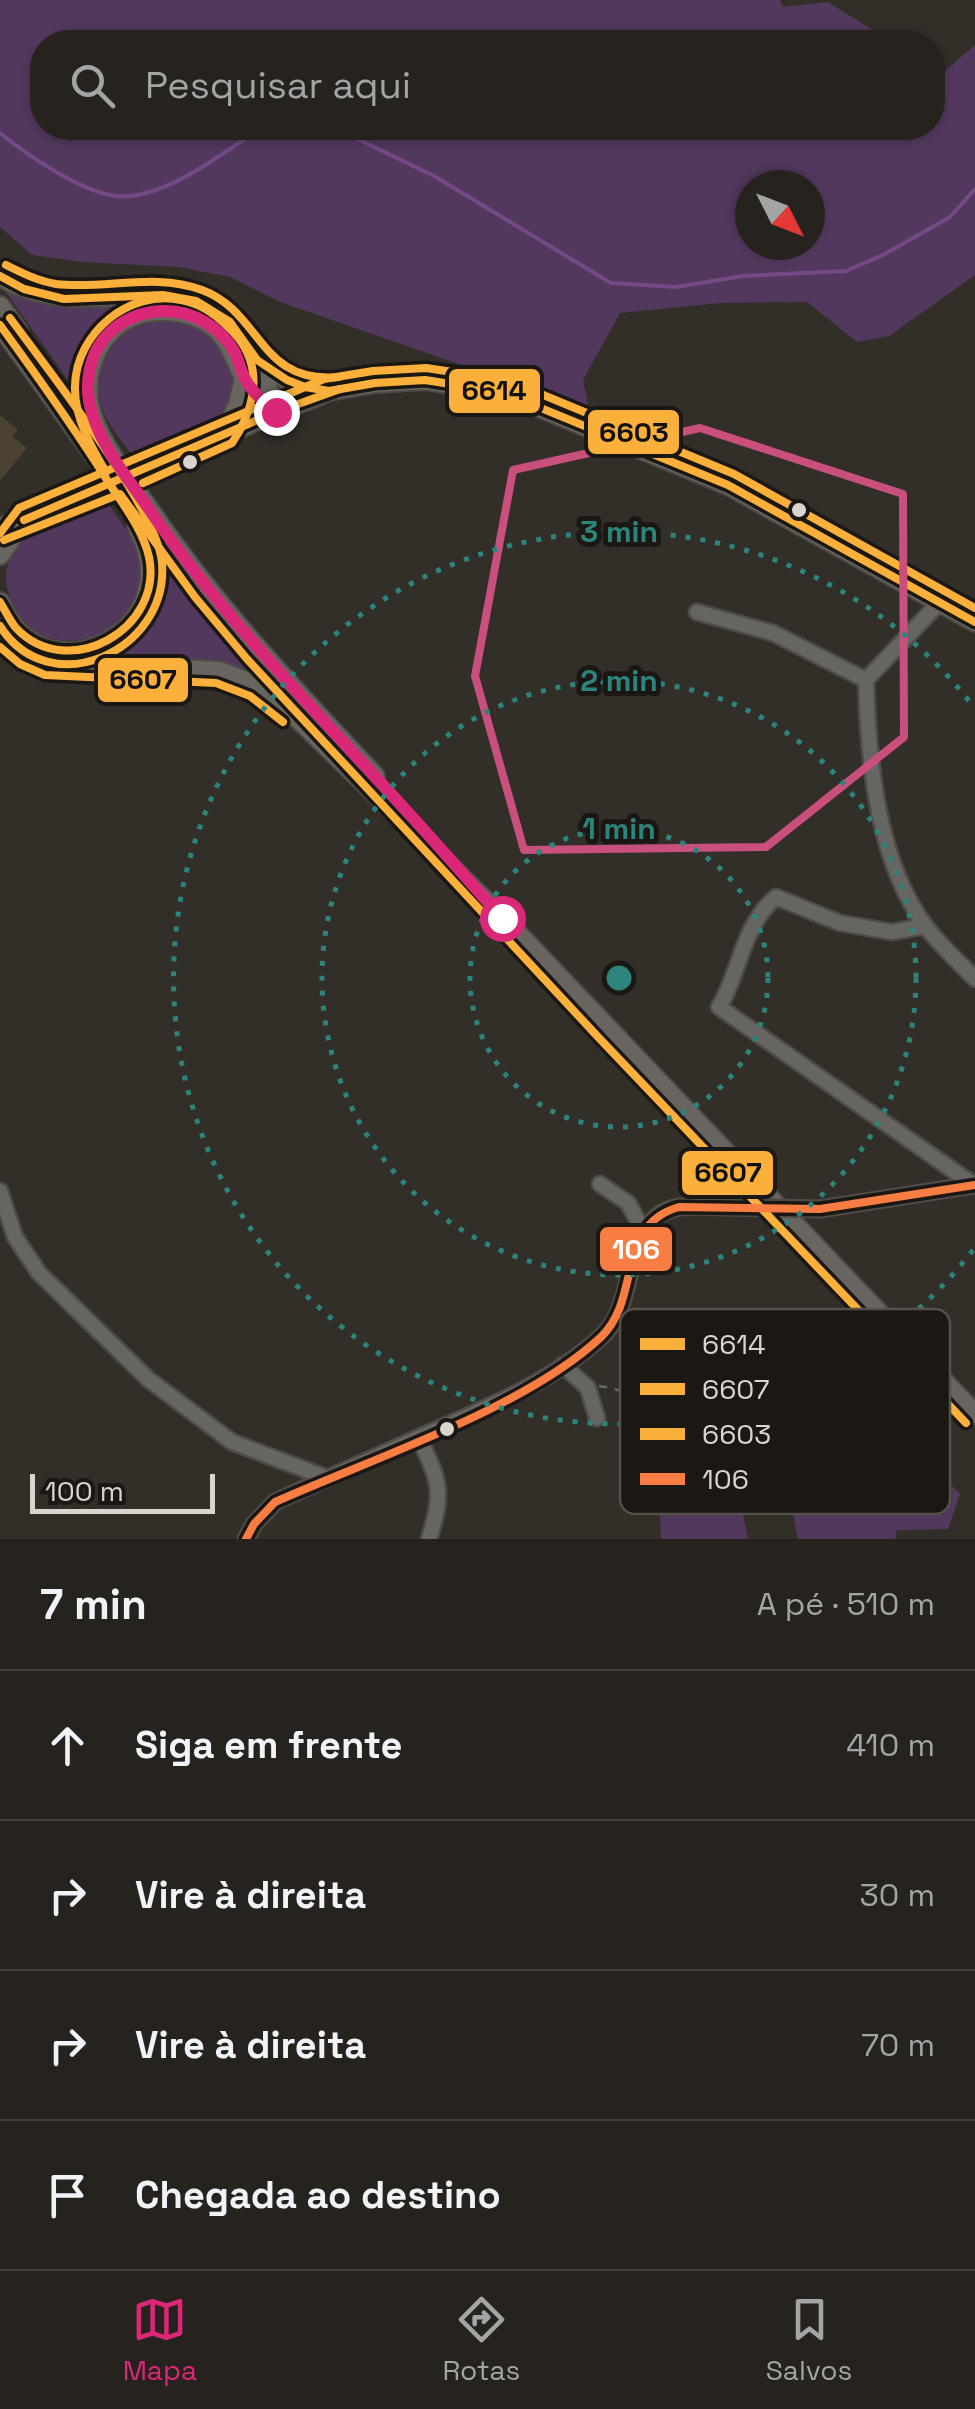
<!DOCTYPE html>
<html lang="pt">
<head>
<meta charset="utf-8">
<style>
  :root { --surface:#26221e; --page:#322f2b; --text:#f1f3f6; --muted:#a4a4a4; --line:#423f3c; --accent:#db2777 }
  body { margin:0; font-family:"Space Grotesk",sans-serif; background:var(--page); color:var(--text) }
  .compass { position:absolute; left:735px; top:170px; width:90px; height:90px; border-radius:50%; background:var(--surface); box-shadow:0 2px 8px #0004; rotate:132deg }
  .scale { position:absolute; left:30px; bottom:25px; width:185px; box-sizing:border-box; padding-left:10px; border:5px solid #d9d4cd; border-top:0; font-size:28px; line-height:35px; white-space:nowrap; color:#d9d4cd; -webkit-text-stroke:8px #1b1712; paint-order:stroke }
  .stop { position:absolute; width:30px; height:30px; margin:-22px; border:8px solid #db2777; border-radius:50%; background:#fff }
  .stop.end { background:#db2777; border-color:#fff; box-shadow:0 2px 10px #0008 }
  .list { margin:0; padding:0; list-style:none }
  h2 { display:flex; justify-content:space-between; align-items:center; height:130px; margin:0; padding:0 40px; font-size:42px }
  h2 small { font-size:32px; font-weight:400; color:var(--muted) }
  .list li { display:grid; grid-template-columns:65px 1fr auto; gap:30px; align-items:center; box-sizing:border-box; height:150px; padding:0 40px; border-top:2px solid var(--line) }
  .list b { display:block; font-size:38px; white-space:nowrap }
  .list em { font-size:32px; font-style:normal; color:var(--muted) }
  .icon { flex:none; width:55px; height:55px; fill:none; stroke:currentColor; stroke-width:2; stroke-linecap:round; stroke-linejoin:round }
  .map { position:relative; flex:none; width:975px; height:1539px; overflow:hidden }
  .search { position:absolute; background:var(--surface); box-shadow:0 2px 8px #0004; left:30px; right:30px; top:30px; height:110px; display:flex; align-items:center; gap:25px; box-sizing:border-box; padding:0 35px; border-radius:40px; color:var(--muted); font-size:38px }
  .sheet { height:730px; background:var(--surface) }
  nav { display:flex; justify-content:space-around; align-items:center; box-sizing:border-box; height:140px; border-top:2px solid var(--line); background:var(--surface); font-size:28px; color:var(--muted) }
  nav a { display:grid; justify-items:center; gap:5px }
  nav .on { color:var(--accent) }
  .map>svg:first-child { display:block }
</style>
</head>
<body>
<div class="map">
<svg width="975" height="1539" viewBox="0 0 975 1539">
  <rect width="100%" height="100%" fill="#322e28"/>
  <!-- green -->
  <g fill="#52385d" fill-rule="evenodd">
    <path d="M0,0H780L783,7L828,2L884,37L887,42H42V128H932L933,81L975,45V275L889,336L857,342L807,302L721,303L620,313L583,380L590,415L531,389L280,302L230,277L179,267L82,262L32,255L0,227ZM810,185V245H750V185Z"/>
    <path d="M0,284L140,301C96,328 83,346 81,398Z"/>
    <path d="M178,318C193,322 209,327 219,340C239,365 239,404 213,424C192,440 158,448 134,458C125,445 114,432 107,419C89,388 102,347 132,329C146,321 163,319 178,318Z"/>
    <path d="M107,501C118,520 136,539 140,560C157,642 26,678 7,587C3,568 13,545 29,534C51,519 82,511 107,501Z"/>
    <path d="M160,562L248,672L84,659C135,639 158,619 160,562Z"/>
    <path d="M914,1447L960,1494L948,1529L897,1530L895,1539H798L793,1514V1471L796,1467L819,1465L873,1450Z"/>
    <path d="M715,1449L731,1457L748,1539H661L659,1493L667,1471Z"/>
  </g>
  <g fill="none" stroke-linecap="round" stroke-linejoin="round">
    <!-- stream -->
    <g stroke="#744986" stroke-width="4">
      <path d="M335,128L434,176L611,283L676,287L743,276L846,271L883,255L950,217L975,189"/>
      <path d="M0,133C27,155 81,192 116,196C163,201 224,152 261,128"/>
    </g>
  </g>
  <!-- building -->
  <path fill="#4b4232" d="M0,415L18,430L12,436L27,448L0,481Z"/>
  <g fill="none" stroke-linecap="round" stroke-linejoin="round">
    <defs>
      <g id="minor">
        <path d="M938,604L866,680C868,759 877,863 927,928C941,946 959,962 975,979"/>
        <path d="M697,612L773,633L866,680"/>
        <path d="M925,926L892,932L840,923L776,897C741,927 741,971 719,1007L974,1185"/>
        <path d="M600,1184L628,1203L643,1230"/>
        <path d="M0,1191L15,1237L39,1273L148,1379L232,1442L327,1478"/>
        <path d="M820,1209L974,1185"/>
        <path d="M563,1365L588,1388L597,1418"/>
        <path d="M419,1438C440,1482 444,1491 429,1539"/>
        <path d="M246,1539L254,1524L275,1502C329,1477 382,1454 436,1430C494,1405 555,1379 602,1336C640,1302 620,1216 680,1207C695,1205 711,1207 726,1207"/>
      </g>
      <g id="major">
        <path d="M0,276C82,330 192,251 252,349C262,366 267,388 274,406"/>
        <path d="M0,306L18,331"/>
        <path d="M0,325L160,546"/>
        <path d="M258,361L287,380L329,391"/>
        <path d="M276,412C264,402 252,392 245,379C233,357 230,337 208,323C186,310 158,307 134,316C95,332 79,379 93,418C105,451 129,480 149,509C215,606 294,690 375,776"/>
        <path d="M224,434L238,405L244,378"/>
        <path d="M175,455L329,391L375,383L425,380L502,392L728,485L975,622"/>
        <path d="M0,528L78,499"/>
        <path d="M0,555L24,520"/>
        <path d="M0,602C42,706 195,631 137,526"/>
        <path d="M0,631L26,653L47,663L219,671L256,685L281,702L503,918L975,1414"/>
      </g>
    </defs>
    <!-- minor casing -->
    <use href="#minor" stroke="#4f4c47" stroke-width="19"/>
    <!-- major casing -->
    <use href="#major" stroke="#4f4c47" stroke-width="22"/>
    <!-- path -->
    <path stroke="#6c6a66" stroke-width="2.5" stroke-dasharray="8 8" stroke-linecap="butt" d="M599,1386C628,1390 627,1396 651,1409C678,1424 706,1435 736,1442"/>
    <!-- minor -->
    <use href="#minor" stroke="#676562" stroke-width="14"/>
    <!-- major -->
    <use href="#major" stroke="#686560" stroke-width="18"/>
    <defs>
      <path id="minor-bridge" d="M726,1207L820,1209"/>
      <path id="major-bridge" d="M78,499L175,455"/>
    </defs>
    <!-- minor-bridge casing -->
    <use href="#minor-bridge" stroke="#4f4c47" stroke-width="19" stroke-linecap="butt"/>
    <!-- major-bridge casing -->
    <use href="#major-bridge" stroke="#4f4c47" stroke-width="22" stroke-linecap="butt"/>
    <!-- minor-bridge -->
    <use href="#minor-bridge" stroke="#676562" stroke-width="14"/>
    <!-- major-bridge -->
    <use href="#major-bridge" stroke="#686560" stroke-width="18"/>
    <defs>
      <g id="bus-1">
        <path d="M0,276L24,289L64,299L163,295L196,301L230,322L257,360L287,380L305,387L329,391L375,383L425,380L502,392L728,485L975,622"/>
        <path d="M0,325C38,377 75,429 109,483C124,506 143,530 149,557C164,629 68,683 16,628C10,621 5,610 0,602"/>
        <path d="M24,520L276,412L340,389"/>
      </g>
      <g id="bus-2">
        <path d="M106,472C91,447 74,417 75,386C76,333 129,289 181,300C200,303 214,313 227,326C265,360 258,404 232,443L143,483"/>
        <path d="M4,540L120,494L195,597L247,659L599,1038L966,1423"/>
        <path d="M0,647L20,664L45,675L216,683L250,696L283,722"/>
      </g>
      <g id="bus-3">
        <path d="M6,265C22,273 38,281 56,284C105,290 154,272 202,290C262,312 259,385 339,377"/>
        <path d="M0,533L19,508L324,379L373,371L426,368L507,380L734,474L975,608"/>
        <path d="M0,626C49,704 169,652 162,563C158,509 46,367 10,318"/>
      </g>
      <path id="bus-4" d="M246,1539L254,1524L275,1502C373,1458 524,1409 601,1337C642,1298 615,1225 679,1207L820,1209L975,1185"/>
    </defs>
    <!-- bus-1 casing -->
    <use href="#bus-1" stroke="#1b1712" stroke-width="15"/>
    <!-- bus-2 casing -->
    <use href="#bus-2" stroke="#1b1712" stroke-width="15"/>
    <!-- bus-3 casing -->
    <use href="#bus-3" stroke="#1b1712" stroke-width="15"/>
    <!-- bus-4 casing -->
    <use href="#bus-4" stroke="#1b1712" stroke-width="15"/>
    <!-- bus-1 -->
    <use href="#bus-1" stroke="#fbb03b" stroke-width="8"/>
    <!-- bus-2 -->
    <use href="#bus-2" stroke="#fbb03b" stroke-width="8"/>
    <!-- bus-3 -->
    <use href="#bus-3" stroke="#fbb03b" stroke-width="8"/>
    <!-- bus-4 -->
    <use href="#bus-4" stroke="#f77d43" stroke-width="8"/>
  </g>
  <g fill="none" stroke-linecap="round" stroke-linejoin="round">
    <!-- route -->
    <path stroke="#db2777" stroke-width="12" d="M276,412C264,402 252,392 245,379C240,370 239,360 234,351C220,327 193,311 165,311C147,311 131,316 116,327C89,348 82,384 93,416C104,451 131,482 151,512C219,611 300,695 381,783C422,827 462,873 502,918"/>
  </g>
  <!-- marked area -->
  <path fill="none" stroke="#c9507d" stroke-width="8" stroke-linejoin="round" d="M700,428L903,494L904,737L766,847L524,850L475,676L513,470Z"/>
  <!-- distance rings -->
  <g fill="none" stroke="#2d847c" stroke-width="5" stroke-dasharray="5 10">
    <circle cx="619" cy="978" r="149"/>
    <circle cx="619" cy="978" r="297"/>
    <path d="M973 1250A446 446 0 1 1 973 706"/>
  </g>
  <!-- markers -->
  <g fill="#d9d4cd" stroke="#1b1712" stroke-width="4">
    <circle cx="190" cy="462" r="9"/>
    <circle cx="799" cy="510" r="9"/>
    <circle cx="447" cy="1429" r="9"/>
  </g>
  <!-- legend -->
  <rect x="620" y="1309" width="330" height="205" rx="15" fill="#1b1712" stroke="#54504a" stroke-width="2.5"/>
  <rect x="640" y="1338" width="45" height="12" fill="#fbb03b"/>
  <rect x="640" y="1383" width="45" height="12" fill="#fbb03b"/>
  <rect x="640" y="1428" width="45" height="12" fill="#fbb03b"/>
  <rect x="640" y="1473" width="45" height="12" fill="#f77d43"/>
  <g font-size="28" fill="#d9d4cd">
    <text x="702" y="1354">6614</text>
    <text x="702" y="1399">6607</text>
    <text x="702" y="1444">6603</text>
    <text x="702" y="1489">106</text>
  </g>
  <circle cx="619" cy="978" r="15" fill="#2d847c" stroke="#1b1712" stroke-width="5"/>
  <g font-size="30" text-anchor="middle" font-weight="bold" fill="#2d847c" stroke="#1b1712" stroke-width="10" stroke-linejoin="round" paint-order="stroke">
    <text x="619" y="542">3 min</text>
    <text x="619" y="691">2 min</text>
    <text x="619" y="839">1 min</text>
  </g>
  <g stroke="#1b1712" stroke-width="4">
    <rect x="447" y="367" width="95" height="48" rx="10" fill="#fbb03b"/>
    <rect x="586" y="408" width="95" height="48" rx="10" fill="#fbb03b"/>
    <rect x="96" y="656" width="94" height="48" rx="10" fill="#fbb03b"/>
    <rect x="680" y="1149" width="95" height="48" rx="10" fill="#fbb03b"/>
    <rect x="598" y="1225" width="76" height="48" rx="10" fill="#f77d43"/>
  </g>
  <g font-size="28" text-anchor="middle" font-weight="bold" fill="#fff">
    <text x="636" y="1259">106</text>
  </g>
  <g font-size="28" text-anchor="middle" font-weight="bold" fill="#111">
    <text x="494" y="400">6614</text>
    <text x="634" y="442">6603</text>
    <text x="143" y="689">6607</text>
    <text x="728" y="1182">6607</text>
  </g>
</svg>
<svg class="compass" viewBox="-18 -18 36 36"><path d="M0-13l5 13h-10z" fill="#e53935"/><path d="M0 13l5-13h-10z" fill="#a4a4a4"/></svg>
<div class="scale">100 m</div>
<div class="stop" style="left:502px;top:918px"></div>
<div class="stop end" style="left:276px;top:412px"></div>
<div class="search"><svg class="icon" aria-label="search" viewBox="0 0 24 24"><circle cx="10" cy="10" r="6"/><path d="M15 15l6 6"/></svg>Pesquisar aqui</div>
</div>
<section class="sheet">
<h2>7 min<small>A pé · 510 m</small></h2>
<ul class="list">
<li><svg class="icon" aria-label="ahead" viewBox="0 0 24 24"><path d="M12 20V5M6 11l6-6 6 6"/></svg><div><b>Siga em frente</b></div><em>410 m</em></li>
<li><svg class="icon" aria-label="right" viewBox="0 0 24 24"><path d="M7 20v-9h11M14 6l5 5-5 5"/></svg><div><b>Vire à direita</b></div><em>30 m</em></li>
<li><svg class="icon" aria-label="right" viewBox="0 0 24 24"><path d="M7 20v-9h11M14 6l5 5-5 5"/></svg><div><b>Vire à direita</b></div><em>70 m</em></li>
<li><svg class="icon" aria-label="arrive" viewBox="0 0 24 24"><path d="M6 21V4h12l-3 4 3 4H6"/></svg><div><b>Chegada ao destino</b></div></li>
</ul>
</section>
<nav>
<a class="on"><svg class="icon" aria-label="map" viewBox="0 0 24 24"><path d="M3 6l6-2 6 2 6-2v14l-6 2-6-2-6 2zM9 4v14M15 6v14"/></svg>Mapa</a>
<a><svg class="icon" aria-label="directions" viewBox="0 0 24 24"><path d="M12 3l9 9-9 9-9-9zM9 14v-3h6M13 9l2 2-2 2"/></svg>Rotas</a>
<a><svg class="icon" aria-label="saved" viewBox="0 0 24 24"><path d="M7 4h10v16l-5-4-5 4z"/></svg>Salvos</a>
</nav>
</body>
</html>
